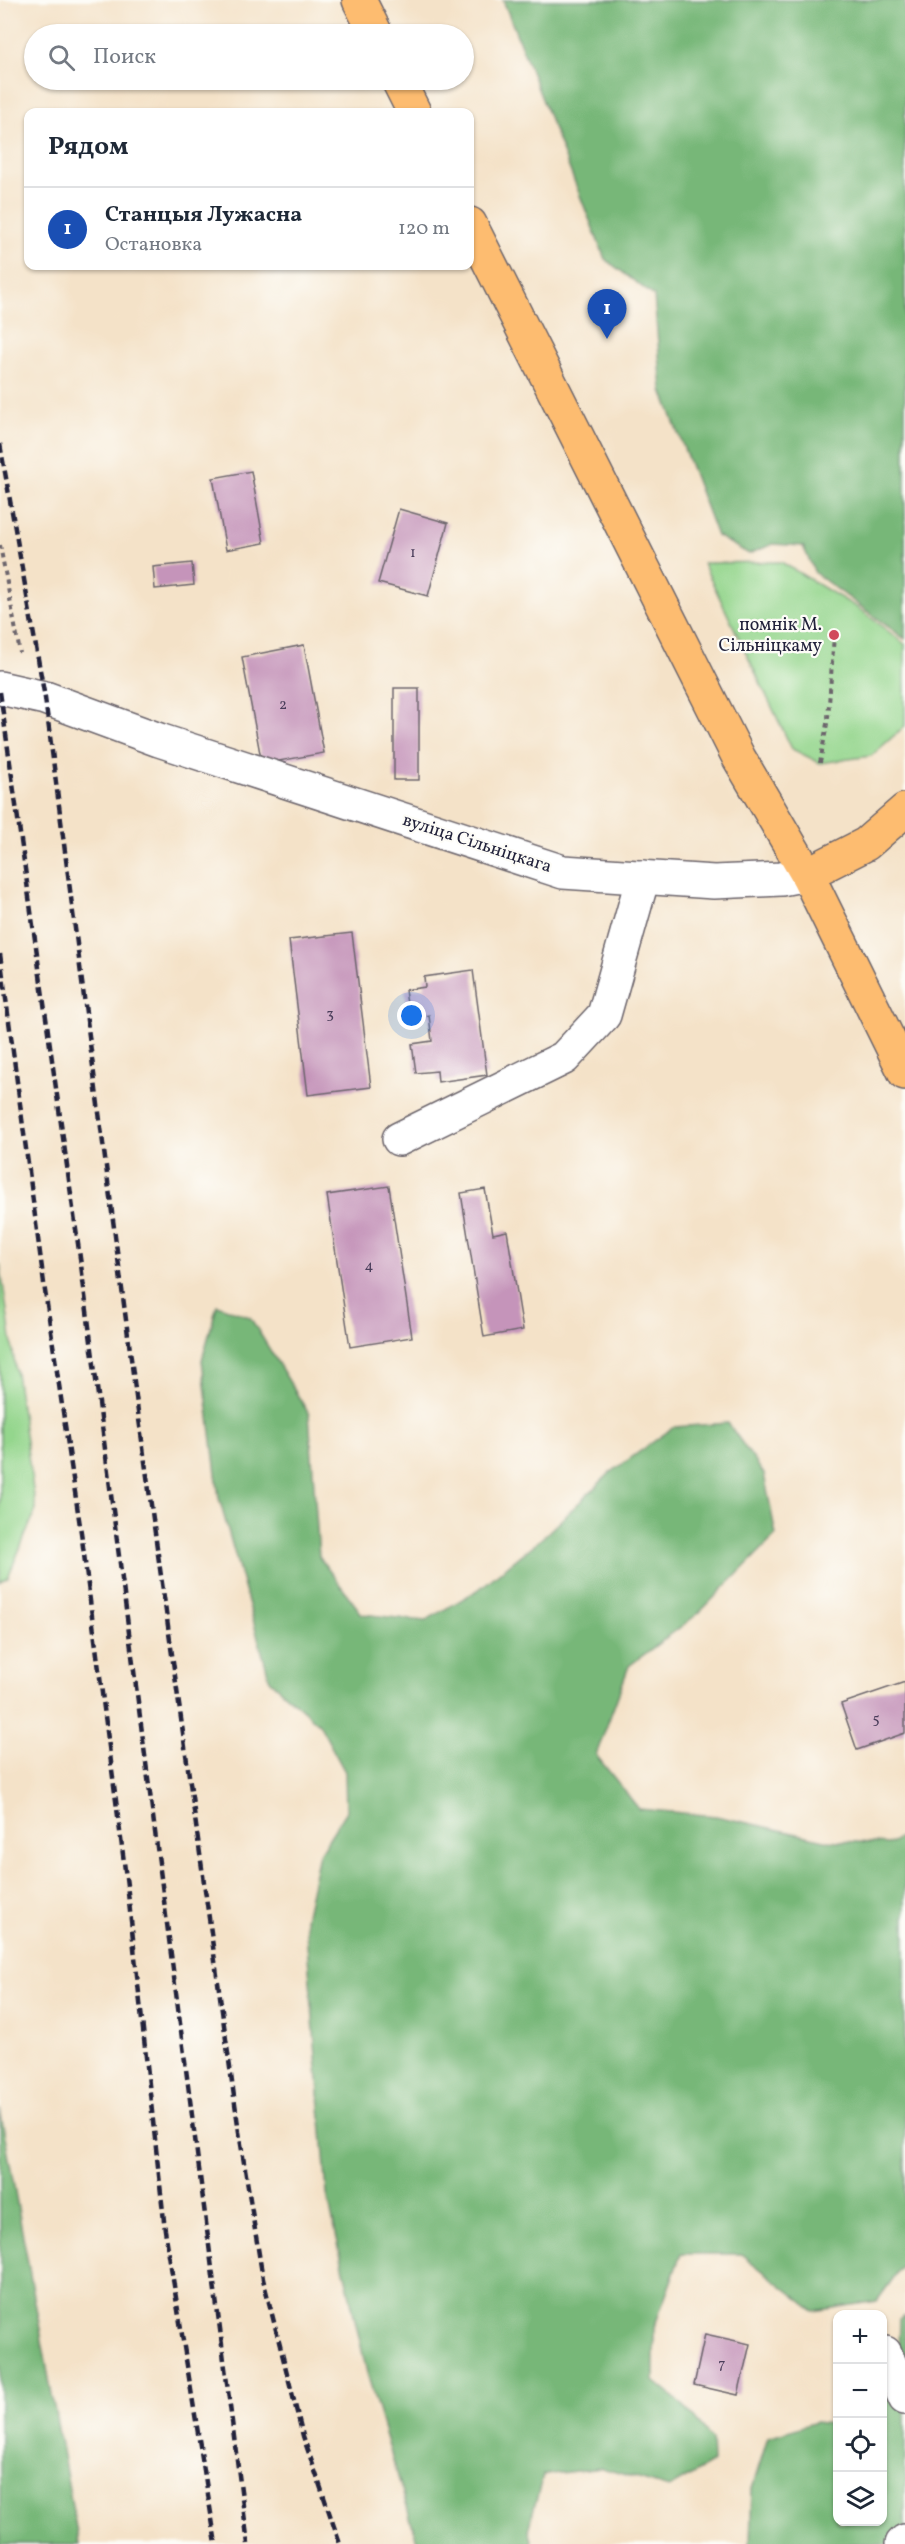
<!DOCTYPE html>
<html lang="ru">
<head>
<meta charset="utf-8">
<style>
  :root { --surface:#fff; --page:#f6f6f7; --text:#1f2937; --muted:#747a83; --line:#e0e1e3; --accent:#d1495b }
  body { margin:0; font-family:Vollkorn,serif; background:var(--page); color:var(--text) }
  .controls { position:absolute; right:18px; bottom:18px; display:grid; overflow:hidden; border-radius:12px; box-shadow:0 2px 4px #0004 }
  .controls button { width:54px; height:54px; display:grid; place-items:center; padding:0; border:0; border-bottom:2px solid var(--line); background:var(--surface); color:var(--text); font:30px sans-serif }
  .you { position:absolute; left:412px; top:1016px; width:21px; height:21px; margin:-15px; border:4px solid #fff; border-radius:50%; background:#1a73e8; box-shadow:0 0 0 9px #1a73e833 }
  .badge { display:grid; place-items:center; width:39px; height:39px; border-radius:50%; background:var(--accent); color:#fff; font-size:20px; font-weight:700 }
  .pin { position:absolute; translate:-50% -50px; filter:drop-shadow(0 2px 3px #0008) }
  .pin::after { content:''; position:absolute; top:32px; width:21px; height:18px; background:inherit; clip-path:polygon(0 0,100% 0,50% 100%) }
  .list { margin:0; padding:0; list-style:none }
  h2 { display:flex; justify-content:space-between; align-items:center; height:78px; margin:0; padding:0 24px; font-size:26px }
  h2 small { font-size:20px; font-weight:400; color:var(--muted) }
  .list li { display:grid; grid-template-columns:39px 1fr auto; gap:18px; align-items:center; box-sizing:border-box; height:84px; padding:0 24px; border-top:2px solid var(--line) }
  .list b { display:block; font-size:22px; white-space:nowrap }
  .list p { margin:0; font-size:20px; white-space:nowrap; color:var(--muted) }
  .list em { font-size:20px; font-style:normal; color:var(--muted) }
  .icon { flex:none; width:33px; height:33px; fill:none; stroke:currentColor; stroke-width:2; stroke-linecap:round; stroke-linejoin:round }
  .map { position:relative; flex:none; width:905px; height:2544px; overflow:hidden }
  .search { position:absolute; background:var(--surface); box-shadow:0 2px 4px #0004; left:24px; top:24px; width:450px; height:66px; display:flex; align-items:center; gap:15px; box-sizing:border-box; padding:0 21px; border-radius:33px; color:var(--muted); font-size:22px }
  .panel { position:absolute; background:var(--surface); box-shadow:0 2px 4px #0004; left:24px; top:108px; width:450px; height:162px; border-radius:12px }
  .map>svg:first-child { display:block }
</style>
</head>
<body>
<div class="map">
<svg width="905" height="2544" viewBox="0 0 905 2544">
  <rect width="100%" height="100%" fill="#fdfcf7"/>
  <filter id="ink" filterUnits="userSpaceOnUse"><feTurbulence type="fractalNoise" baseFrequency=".0167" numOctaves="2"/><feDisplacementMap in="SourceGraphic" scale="12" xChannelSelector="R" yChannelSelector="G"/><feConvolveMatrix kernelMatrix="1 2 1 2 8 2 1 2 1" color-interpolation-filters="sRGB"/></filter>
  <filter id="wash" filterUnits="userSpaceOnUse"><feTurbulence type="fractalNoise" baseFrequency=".008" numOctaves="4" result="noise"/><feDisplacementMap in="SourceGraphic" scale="24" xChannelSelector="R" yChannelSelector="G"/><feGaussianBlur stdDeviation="1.35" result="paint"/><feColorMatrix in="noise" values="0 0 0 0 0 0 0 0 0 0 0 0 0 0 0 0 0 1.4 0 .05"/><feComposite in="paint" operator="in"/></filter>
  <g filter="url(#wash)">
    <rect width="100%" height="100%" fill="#f4e2c8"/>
    <!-- green -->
    <g fill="#94d68d" stroke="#5b7c64" stroke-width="1.5">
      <path d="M781,562L858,608L905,644V726L871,756L820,763L792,749L703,563Z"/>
      <path d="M0,1263L36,1510L8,1577L0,1582Z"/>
    </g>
    <!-- forest -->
    <g fill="#77b778" stroke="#4c6c5a" stroke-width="1.5">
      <path d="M503,0H905V639L815,573L803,546L773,544L749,554L717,536L662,390L654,296L605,259Z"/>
      <path d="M217,1305L250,1317L309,1414L319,1557L362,1614L425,1621L478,1590L541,1539L610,1473L674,1427L728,1423L764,1474L776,1535L699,1613L629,1666L596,1755L639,1809L716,1816L825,1840L888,1844L905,1836V2261L902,2266L877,2301L814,2311L741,2254H681L654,2328V2381L684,2406L712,2439L713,2462L669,2488L602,2468L543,2475L528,2530L532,2544H418L367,2373L327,2194L305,1919L319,1854L346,1811L345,1772L319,1724L270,1681L242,1580L219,1498L202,1360Z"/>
      <path d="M0,2109L79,2544H0Z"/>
      <path d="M905,2315V2544H750L752,2489L768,2437L816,2422L837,2425L838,2522H882L883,2404L898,2389L900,2319Z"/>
    </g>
    <g id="blocks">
      <!-- building -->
      <g fill="#c594ba">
        <path d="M251,471L264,543L226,550L213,478Z"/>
        <path d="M399,509L448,523L428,596L378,583Z"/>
        <path d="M192,563L194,585L155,589L153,567Z"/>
        <path d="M304,645L324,753L262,764L242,657Z"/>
        <rect x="394" y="688" width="25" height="92"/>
        <path d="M352,933L371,1087L308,1095L289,940Z"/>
        <path d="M473,970L487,1075L438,1082L437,1071L416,1073L412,1044L432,1041L429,1015L409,1018L405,990L425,987L424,977Z"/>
        <path d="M389,1186L412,1337L350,1347L327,1195Z"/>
        <path d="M485,1189L493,1234L507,1231L523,1330L484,1337L461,1193Z"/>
        <path d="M905,1682V1733L857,1750L841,1704Z"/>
        <path d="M705,2334L750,2344L738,2395L694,2385Z"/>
      </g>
    </g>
  </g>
  <g filter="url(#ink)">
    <use href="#blocks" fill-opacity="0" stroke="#6c656c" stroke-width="1.5"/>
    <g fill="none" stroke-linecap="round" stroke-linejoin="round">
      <defs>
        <g id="minor">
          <path d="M0,688L45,698L159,740L563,872L714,882L781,879L807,874"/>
          <path d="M399,1139L564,1058L604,1015L643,877"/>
          <path d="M885,2353L905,2398"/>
          <path d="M902,2544L905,2541"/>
        </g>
        <g id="major">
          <path d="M359,0L376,34"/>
          <path d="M398,80L414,112"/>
          <path d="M470,224L739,758L807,874L905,1073"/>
          <path d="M807,874L866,844L905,810"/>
        </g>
      </defs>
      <!-- minor casing -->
      <use href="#minor" stroke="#6c656c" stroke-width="36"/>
      <!-- major casing -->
      <use href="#major" stroke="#6c656c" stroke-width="36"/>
      <!-- path -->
      <g stroke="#6c656c" stroke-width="4" stroke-dasharray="4.5 4.5" stroke-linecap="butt">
        <path d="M0,545L20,653"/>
        <path d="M820,763L828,718L834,635"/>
      </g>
      <!-- minor -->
      <use href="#minor" stroke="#fff" stroke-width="33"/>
      <!-- major -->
      <use href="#major" stroke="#fdbc70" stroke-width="33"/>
      <!-- rail -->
      <g stroke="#22223b" stroke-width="4.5" stroke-dasharray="9 4.5" stroke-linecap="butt">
        <path d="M0,444L45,698L138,1412L239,2132L263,2279L303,2436L340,2544"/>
        <path d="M0,692L81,1265L248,2544"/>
        <path d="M0,954L45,1291L82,1539L128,1893L165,2230L216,2544"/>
      </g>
    </g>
  </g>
  <!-- markers -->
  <circle fill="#d1495b" stroke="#fdfcf7" stroke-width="2" cx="834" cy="635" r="6"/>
  <g text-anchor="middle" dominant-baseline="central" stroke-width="4.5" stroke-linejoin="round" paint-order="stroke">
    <!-- number labels -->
    <g font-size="15" fill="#4b3e5b">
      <text x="413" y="553">1</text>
      <text x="283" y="705">2</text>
      <text x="330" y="1014">3</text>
      <text x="369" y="1266">4</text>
      <text x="876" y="1719">5</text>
      <text x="722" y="2364">7</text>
    </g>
    <!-- poi labels -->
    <g font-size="18" fill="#22223b" stroke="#fdfcf7" text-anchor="end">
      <text x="822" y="625">помнік М.<tspan x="822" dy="21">Сільніцкаму</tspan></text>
    </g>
    <!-- street labels -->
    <g font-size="18" fill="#22223b" stroke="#fdfcf7">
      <text transform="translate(477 844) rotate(18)">вуліца Сільніцкага</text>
    </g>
  </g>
</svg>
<div class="controls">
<button>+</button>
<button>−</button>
<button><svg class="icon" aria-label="locate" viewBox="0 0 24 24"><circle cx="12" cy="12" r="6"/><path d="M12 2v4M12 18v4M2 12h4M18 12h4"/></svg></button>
<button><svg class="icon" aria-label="layers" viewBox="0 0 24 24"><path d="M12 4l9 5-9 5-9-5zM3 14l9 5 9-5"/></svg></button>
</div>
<div class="you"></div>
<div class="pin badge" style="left:607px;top:339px;background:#1a4fb4">1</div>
<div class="search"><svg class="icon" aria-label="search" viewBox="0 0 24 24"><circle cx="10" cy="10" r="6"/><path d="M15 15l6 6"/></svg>Поиск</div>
<section class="panel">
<h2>Рядом<small></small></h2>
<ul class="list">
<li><span class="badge" style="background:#1a4fb4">1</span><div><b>Станцыя Лужасна</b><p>Остановка</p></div><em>120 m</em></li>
</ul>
</section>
</div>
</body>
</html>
